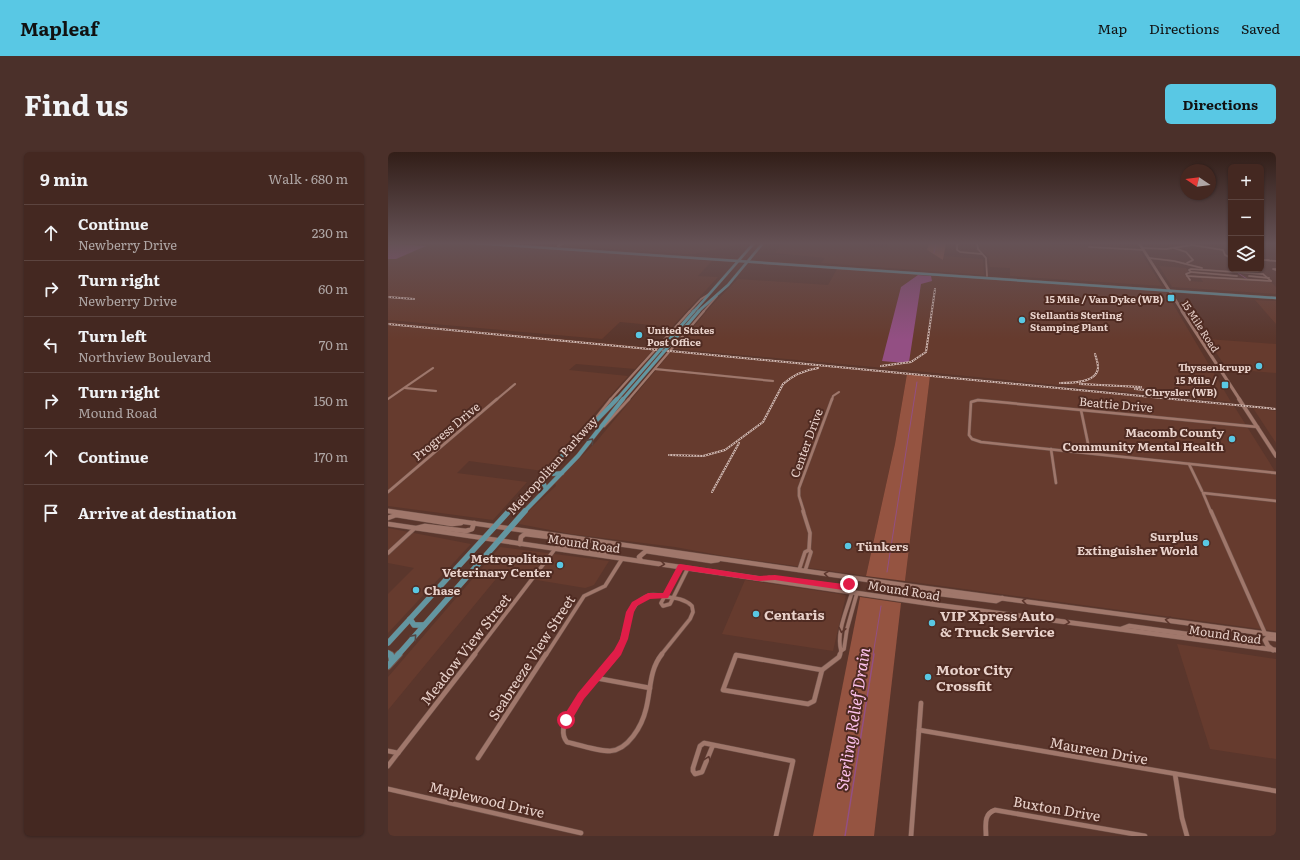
<!DOCTYPE html>
<html lang="en">
<head>
<meta charset="utf-8">
<style>
  :root { --surface:#442821; --page:#4b302a; --text:#f1f3f6; --muted:#afa6a5; --line:#5c443f; --accent:#59c8e4 }
  body { margin:0; font-family:Literata,serif; background:var(--page); color:var(--text) }
  .controls { position:absolute; right:12px; top:12px; display:grid; overflow:hidden; border-radius:6px; box-shadow:0 1px 3px #0004 }
  .controls button { width:36px; height:36px; display:grid; place-items:center; padding:0; border:0; border-bottom:1px solid var(--line); background:var(--surface); color:var(--text); font:20px sans-serif }
  .compass { position:absolute; left:792px; top:12px; width:36px; height:36px; border-radius:50%; background:var(--surface); box-shadow:0 1px 3px #0004; rotate:283deg }
  .stop { position:absolute; width:12px; height:12px; margin:-9px; border:3px solid #e11d48; border-radius:50%; background:#fff }
  .stop.end { background:#e11d48; border-color:#fff; box-shadow:0 1px 4px #0008 }
  .list { margin:0; padding:0; list-style:none }
  h2 { display:flex; justify-content:space-between; align-items:center; height:52px; margin:0; padding:0 16px; font-size:17px }
  h2 small { font-size:13px; font-weight:400; color:var(--muted) }
  .list li { display:grid; grid-template-columns:26px 1fr auto; gap:12px; align-items:center; box-sizing:border-box; height:56px; padding:0 16px; border-top:1px solid var(--line) }
  .list b { display:block; font-size:15px; white-space:nowrap }
  .list p { margin:0; font-size:13px; white-space:nowrap; color:var(--muted) }
  .list em { font-size:13px; font-style:normal; color:var(--muted) }
  .icon { flex:none; width:22px; height:22px; fill:none; stroke:currentColor; stroke-width:2; stroke-linecap:round; stroke-linejoin:round }
  .map { position:relative; flex:none; width:888px; height:684px; overflow:hidden; border-radius:6px }
  header { display:flex; align-items:center; gap:24px; box-sizing:border-box; height:56px; padding:0 20px; background:var(--accent); color:#111 }
  header strong { font-size:19px }
  nav { display:flex; gap:22px; margin-inline-start:auto; font-size:14px }
  .intro { display:flex; align-items:center; justify-content:space-between; box-sizing:border-box; height:96px; padding:0 24px }
  h1 { margin:0; font-size:28px }
  .button { padding:10px 18px; border-radius:6px; background:var(--accent); color:#111; font-size:14px; font-weight:700 }
  main { display:flex; gap:24px; padding:0 24px }
  aside { flex:1; background:var(--surface); border-radius:6px; box-shadow:0 1px 3px #0004 }
  .map>svg:first-child { display:block }
</style>
</head>
<body>
<header>
<strong>Mapleaf</strong>
<nav><a>Map</a><a>Directions</a><a>Saved</a></nav>
</header>
<div class="intro"><h1>Find us</h1><a class="button">Directions</a></div>
<main>
<aside>
<h2>9 min<small>Walk · 680 m</small></h2>
<ul class="list">
<li><svg class="icon" aria-label="ahead" viewBox="0 0 24 24"><path d="M12 20V5M6 11l6-6 6 6"/></svg><div><b>Continue</b><p>Newberry Drive</p></div><em>230 m</em></li>
<li><svg class="icon" aria-label="right" viewBox="0 0 24 24"><path d="M7 20v-9h11M14 6l5 5-5 5"/></svg><div><b>Turn right</b><p>Newberry Drive</p></div><em>60 m</em></li>
<li><svg class="icon" aria-label="left" viewBox="0 0 24 24"><path d="M17 20v-9H6M10 6l-5 5 5 5"/></svg><div><b>Turn left</b><p>Northview Boulevard</p></div><em>70 m</em></li>
<li><svg class="icon" aria-label="right" viewBox="0 0 24 24"><path d="M7 20v-9h11M14 6l5 5-5 5"/></svg><div><b>Turn right</b><p>Mound Road</p></div><em>150 m</em></li>
<li><svg class="icon" aria-label="ahead" viewBox="0 0 24 24"><path d="M12 20V5M6 11l6-6 6 6"/></svg><div><b>Continue</b></div><em>170 m</em></li>
<li><svg class="icon" aria-label="arrive" viewBox="0 0 24 24"><path d="M6 21V4h12l-3 4 3 4H6"/></svg><div><b>Arrive at destination</b></div></li>
</ul>
</aside>
<div class="map">
<svg width="888" height="684" viewBox="0 0 888 684">
  <rect width="100%" height="100%" fill="#5a362c"/>
  <!-- built -->
  <g fill="#663b2e">
    <path d="M0,91H77L324,109L310,124L330,125L284,175L232,170L214,187L0,168Z"/>
    <path d="M179,91H358L307,102H297L175,94Z"/>
    <path d="M395,91H480L479,95L498,96L500,91H541L539,98L556,108V104L595,107L596,123L433,111L437,106L387,101Z"/>
    <path d="M592,91H653L752,99L774,134L622,124V116L602,115L600,104L592,98Z"/>
    <path d="M771,114L798,116L801,121H796L802,129L815,130L812,125L883,130L888,135V142L784,135Z"/>
    <path d="M449,117L778,140L843,250L486,215L287,197L323,154L350,127L440,133Z"/>
    <path d="M867,148L888,149V172Z"/>
    <path d="M0,170L267,196L247,217L188,212L181,218L240,224L155,319L81,309L69,321L139,330L105,368L0,354Z"/>
    <path d="M819,187L888,192V221L839,217Z"/>
    <path d="M283,200L519,222L507,292L478,424L336,404L287,395L183,382L131,372L132,369L143,357L168,334L167,331L208,290Z"/>
    <path d="M542,224L846,254L888,321V479L517,429Z"/>
    <path d="M865,256L888,259V291Z"/>
    <path d="M0,376L83,392L0,481V442L26,416L0,411Z"/>
    <path d="M112,395L221,409L206,433L197,436L112,422L0,558V525Z"/>
    <path d="M357,428L458,443L445,499L334,482Z"/>
    <path d="M789,492L888,507V607L822,597Z"/>
  </g>
  <!-- green -->
  <g fill="#955441">
    <path d="M541,91H558L555,108L539,98Z"/>
    <path d="M519,222L542,224L517,429L478,424L507,292Z"/>
    <path d="M472,445L513,451L486,684H425Z"/>
  </g>
  <!-- water -->
  <g fill="#934f83">
    <path d="M8,92L38,94L8,107H0V93Z"/>
    <path d="M530,123L543,124L544,129L533,132L521,210L516,211L494,209L513,135Z"/>
  </g>
  <g fill="none" stroke-linecap="round" stroke-linejoin="round">
    <!-- stream-far1 -->
    <g stroke="#934f83" stroke-width="1">
      <path d="M546,101L548,91"/>
      <path d="M850,121L859,127"/>
      <path d="M499,420L529,230"/>
      <path d="M485,503L493,454"/>
    </g>
    <!-- stream -->
    <path stroke="#934f83" stroke-width="1.5" d="M457,684L486,502"/>
    <defs>
      <g id="minor-far4">
        <path d="M571,91L569,93V98L572,100L594,102"/>
        <path d="M589,91L590,97L598,106L599,124"/>
        <path d="M708,91H720"/>
        <path d="M701,95L756,98"/>
        <path d="M755,96L778,97L804,93L835,98L837,103L843,106"/>
        <path d="M786,96L798,100L805,108L799,111"/>
        <path d="M761,106L786,109L814,116"/>
        <path d="M881,108H876L888,109"/>
        <path d="M888,117H885L888,118"/>
        <path d="M803,120L849,124"/>
        <path d="M799,124L883,129"/>
        <path d="M861,124L881,126"/>
        <path d="M802,128L798,122L803,120L801,118L803,117L875,122L883,129"/>
        <path d="M301,160L313,147L321,142"/>
        <path d="M315,160L329,144"/>
      </g>
      <g id="minor-far3">
        <path d="M267,217L385,229"/>
        <path d="M17,236L48,239"/>
        <path d="M0,247L45,216"/>
        <path d="M108,248L127,232"/>
        <path d="M222,248L302,159"/>
        <path d="M240,248L316,159"/>
        <path d="M444,248L445,244L451,240"/>
      </g>
      <g id="minor-far2">
        <path d="M693,258L702,301"/>
        <path d="M204,271L223,247"/>
        <path d="M216,274L241,247"/>
        <path d="M870,275L590,248L583,250L581,283L584,287L593,290L888,321"/>
        <path d="M663,297L668,331"/>
        <path d="M801,312L814,339"/>
        <path d="M0,340L109,247"/>
        <path d="M416,360L411,344V336L444,247"/>
        <path d="M823,360L815,341L888,349"/>
      </g>
      <g id="minor-far1">
        <path d="M415,359L422,381L421,398L423,400L417,419"/>
        <path d="M823,359L877,481"/>
        <path d="M0,401L26,377"/>
        <path d="M293,415L273,451L275,454L282,452L300,416"/>
        <path d="M411,418L417,400L421,398"/>
        <path d="M464,440C459,458 448,480 453,499L456,497L459,477L469,441"/>
        <path d="M86,503L167,397"/>
        <path d="M158,503L196,444L217,434L234,407"/>
        <path d="M228,503C239,484 237,449 263,443C267,442 274,444 278,445C288,446 297,447 304,454L305,460L302,467L273,503"/>
        <path d="M452,503L453,499"/>
      </g>
      <g id="minor">
        <path d="M229,502C218,521 160,568 179,590C191,593 210,599 222,599C240,598 254,574 258,557C263,538 261,518 274,502"/>
        <path d="M348,503L434,518L426,549L420,552L335,538Z"/>
        <path d="M434,518L451,505L452,502"/>
        <path d="M208,526L262,536"/>
        <path d="M531,578L888,639"/>
        <path d="M325,593L314,620L307,622L305,619V616L312,594L316,591L405,609L388,684"/>
        <path d="M0,599L10,601L87,502"/>
        <path d="M90,606L158,502"/>
        <path d="M0,614L10,601"/>
        <path d="M787,622L794,666L799,684"/>
        <path d="M0,637L193,681"/>
        <path d="M523,684L533,551"/>
        <path d="M598,684C598,674 595,662 607,658L757,684"/>
      </g>
      <path id="tertiary" d="M170,94L176,91"/>
      <path id="secondary-far3" d="M751,91L795,160"/>
      <path id="secondary-far2" d="M794,159L852,248"/>
      <g id="secondary-far1">
        <path d="M851,247L888,304"/>
        <path d="M0,359L6,360"/>
      </g>
      <g id="secondary">
        <path d="M0,359L522,434L888,483"/>
        <path d="M0,366L8,363L64,372L73,371"/>
        <path d="M0,372L550,453L888,498"/>
        <path d="M29,376L37,374L78,379L84,377L86,371"/>
        <path d="M132,392L133,385L137,382L169,386"/>
        <path d="M169,396L175,395L218,400L223,397L225,392"/>
        <path d="M253,409L251,405L258,399L323,409L330,408"/>
        <path d="M381,426L455,435L462,431L458,425"/>
        <path d="M549,452L542,445L544,441L608,449L614,446"/>
        <path d="M733,477L741,474L835,487L837,483L829,476"/>
        <path d="M885,498L880,494L877,488L879,486L888,487"/>
      </g>
      <g id="primary-far4">
        <path d="M87,91L888,146"/>
        <path d="M309,156L366,91"/>
        <path d="M314,156L340,133L375,91"/>
      </g>
      <g id="primary-far3">
        <path d="M228,248L231,245"/>
        <path d="M234,248L236,246"/>
      </g>
      <g id="primary-far2">
        <path d="M163,317L165,322L174,321"/>
        <path d="M148,332H156L158,337"/>
        <path d="M120,360L229,247"/>
        <path d="M136,360L190,304L235,247"/>
      </g>
      <g id="primary-far1">
        <path d="M22,467L26,473H36"/>
        <path d="M0,491L121,359"/>
        <path d="M0,501L2,503"/>
        <path d="M10,503L137,359"/>
      </g>
      <g id="primary">
        <path d="M1,502L3,503L4,509"/>
        <path d="M0,514L11,502"/>
      </g>
    </defs>
    <!-- minor-far4 casing -->
    <use href="#minor-far4" stroke="#71534a" stroke-width="2"/>
    <!-- minor-far3 casing -->
    <use href="#minor-far3" stroke="#71534a" stroke-width="2.5"/>
    <!-- minor-far2 casing -->
    <use href="#minor-far2" stroke="#71534a" stroke-width="3.5"/>
    <!-- minor-far1 casing -->
    <use href="#minor-far1" stroke="#71534a" stroke-width="4.5"/>
    <!-- minor casing -->
    <use href="#minor" stroke="#71534a" stroke-width="5.5"/>
    <!-- tertiary casing -->
    <use href="#tertiary" stroke="#71534a" stroke-width="2.5"/>
    <!-- secondary-far3 casing -->
    <use href="#secondary-far3" stroke="#71534a" stroke-width="3"/>
    <!-- secondary-far2 casing -->
    <use href="#secondary-far2" stroke="#71534a" stroke-width="3.5"/>
    <!-- secondary-far1 casing -->
    <use href="#secondary-far1" stroke="#71534a" stroke-width="4.5"/>
    <!-- secondary casing -->
    <use href="#secondary" stroke="#71534a" stroke-width="5.5"/>
    <!-- primary-far4 casing -->
    <use href="#primary-far4" stroke="#71534a" stroke-width="3"/>
    <!-- primary-far3 casing -->
    <use href="#primary-far3" stroke="#71534a" stroke-width="3.5"/>
    <!-- primary-far2 casing -->
    <use href="#primary-far2" stroke="#71534a" stroke-width="5"/>
    <!-- primary-far1 casing -->
    <use href="#primary-far1" stroke="#71534a" stroke-width="6"/>
    <!-- primary casing -->
    <use href="#primary" stroke="#71534a" stroke-width="8"/>
    <!-- minor-far4 -->
    <use href="#minor-far4" stroke="#a0776b" stroke-width="1.5"/>
    <!-- minor-far3 -->
    <use href="#minor-far3" stroke="#a0776b" stroke-width="2"/>
    <!-- minor-far2 -->
    <use href="#minor-far2" stroke="#a0776b" stroke-width="2.5"/>
    <!-- minor-far1 -->
    <use href="#minor-far1" stroke="#a0776b" stroke-width="3.5"/>
    <!-- minor -->
    <use href="#minor" stroke="#a0776b" stroke-width="4.5"/>
    <!-- tertiary -->
    <use href="#tertiary" stroke="#a0776b" stroke-width="2"/>
    <!-- secondary-far3 -->
    <use href="#secondary-far3" stroke="#a0776b" stroke-width="2.5"/>
    <!-- secondary-far2 -->
    <use href="#secondary-far2" stroke="#a0776b" stroke-width="3"/>
    <!-- secondary-far1 -->
    <use href="#secondary-far1" stroke="#a0776b" stroke-width="3.5"/>
    <!-- secondary -->
    <use href="#secondary" stroke="#a0776b" stroke-width="4.5"/>
    <!-- primary-far4 -->
    <use href="#primary-far4" stroke="#6396a1" stroke-width="2.5"/>
    <!-- primary-far3 -->
    <use href="#primary-far3" stroke="#6396a1" stroke-width="3"/>
    <!-- primary-far2 -->
    <use href="#primary-far2" stroke="#6396a1" stroke-width="4"/>
    <!-- primary-far1 -->
    <use href="#primary-far1" stroke="#6396a1" stroke-width="5.5"/>
    <!-- primary -->
    <use href="#primary" stroke="#6396a1" stroke-width="6"/>
    <defs>
      <g id="rail">
        <path d="M0,145L26,147"/>
        <path d="M0,172L888,257"/>
        <path d="M493,214L523,210L538,200L547,137"/>
        <path d="M672,231C683,231 710,231 710,215C710,210 708,206 707,202"/>
        <path d="M692,232L753,235"/>
        <path d="M747,237L820,244"/>
        <path d="M281,303L315,304L337,298L375,270L395,232C405,223 417,218 430,216"/>
        <path d="M324,340L351,291"/>
      </g>
    </defs>
    <!-- rail casing -->
    <use href="#rail" stroke="#d5bcb5" stroke-width="2"/>
    <!-- rail -->
    <use href="#rail" stroke="#4f2b22" stroke-width="1" stroke-dasharray="1.5" stroke-linecap="butt"/>
    <defs>
      <g id="primary-bridge-far1">
        <path d="M305,160L309,156"/>
        <path d="M310,160L314,156"/>
      </g>
      <g id="primary-bridge">
        <path d="M231,245L306,159"/>
        <path d="M236,246L311,159"/>
      </g>
    </defs>
    <!-- primary-bridge-far1 casing -->
    <use href="#primary-bridge-far1" stroke="#71534a" stroke-width="3" stroke-linecap="butt"/>
    <!-- primary-bridge casing -->
    <use href="#primary-bridge" stroke="#71534a" stroke-width="3.5" stroke-linecap="butt"/>
    <!-- primary-bridge-far1 -->
    <use href="#primary-bridge-far1" stroke="#6396a1" stroke-width="2.5"/>
    <!-- primary-bridge -->
    <use href="#primary-bridge" stroke="#6396a1" stroke-width="3"/>
  </g>
  <!-- one-way arrows -->
  <defs><path id="oneway-chevron" d="M-2-3.5L2.5 0L-2 3.5" fill="none" stroke-width="1.6" stroke-linecap="round" stroke-linejoin="round"/></defs>
  <g stroke="#544642">
    <use href="#oneway-chevron" transform="translate(203 289) rotate(-50)"/>
    <use href="#oneway-chevron" transform="translate(26 485) rotate(-49)"/>
  </g>
  <g stroke="#5b362d">
    <use href="#oneway-chevron" transform="translate(274 412) rotate(8)"/>
    <use href="#oneway-chevron" transform="translate(439 422) rotate(-171)"/>
    <use href="#oneway-chevron" transform="translate(637 449) rotate(-172)"/>
    <use href="#oneway-chevron" transform="translate(780 468) rotate(-172)"/>
    <use href="#oneway-chevron" transform="translate(679 470) rotate(8)"/>
    <use href="#oneway-chevron" transform="translate(454 478) rotate(102)"/>
    <use href="#oneway-chevron" transform="translate(320 607) rotate(-70)"/>
  </g>
  <!-- sky -->
  <linearGradient id="sky" x2="0" y2="1"><stop stop-color="#321e18"/><stop offset="0.49" stop-color="#655256"/><stop offset="1" stop-color="#655256" stop-opacity="0"/></linearGradient>
  <rect width="888" height="187" fill="url(#sky)"/>
  <!-- route -->
  <path fill="#e11d48" d="M292,412L371,424L387,423L455,432L461,429L465,432L455,438L387,428L371,429L295,418L280,446L262,447L249,454L246,460L240,487L233,503L196,547L182,571L178,573L175,571L174,568L175,565L190,541L226,498L232,487L238,460L244,450L260,441H275L290,413Z"/>
  <!-- markers -->
  <g fill="#59c8e4" stroke="#4f2b22" stroke-width="1.5">
    <rect x="779" y="142" width="8" height="8" rx="2"/>
    <circle cx="634" cy="168" r="4"/>
    <circle cx="251" cy="183" r="4"/>
    <circle cx="871" cy="214" r="4"/>
    <rect x="833" y="229" width="8" height="8" rx="2"/>
    <circle cx="844" cy="287" r="4"/>
    <circle cx="818" cy="391" r="4"/>
    <circle cx="460" cy="394" r="4"/>
    <circle cx="172" cy="413" r="4"/>
    <circle cx="28" cy="438" r="4"/>
    <circle cx="368" cy="462" r="4"/>
    <circle cx="544" cy="471" r="4"/>
    <circle cx="540" cy="525" r="4"/>
  </g>
  <g text-anchor="middle" dominant-baseline="central" stroke-width="4" stroke-linejoin="round" paint-order="stroke">
    <!-- far-poi labels -->
    <g font-size="10" font-weight="bold" fill="#e9d2cb" stroke="#4f2b22" text-anchor="end">
      <text x="775" y="146">15 Mile / Van Dyke (WB)</text>
      <text x="642" y="162" text-anchor="start">Stellantis Sterling<tspan x="642" dy="12">Stamping Plant</tspan></text>
      <text x="259" y="177" text-anchor="start">United States<tspan x="259" dy="12">Post Office</tspan></text>
      <text x="863" y="214">Thyssenkrupp</text>
      <text x="829" y="227">15 Mile /<tspan x="829" dy="12">Chrysler (WB)</tspan></text>
    </g>
    <!-- far-street labels -->
    <g font-size="10" fill="#e9d2cb" stroke="#4f2b22">
      <text transform="translate(813 174) rotate(57)">15 Mile Road</text>
    </g>
    <!-- street labels -->
    <g font-size="12" fill="#e9d2cb" stroke="#4f2b22">
      <text transform="translate(728 252) rotate(5)">Beattie Drive</text>
      <text transform="translate(58 279) rotate(-40)">Progress Drive</text>
      <text transform="translate(418 291) rotate(-70)">Center Drive</text>
      <text transform="translate(164 313) rotate(-48)">Metropolitan Parkway</text>
      <text transform="translate(196 391) rotate(8)">Mound Road</text>
      <text transform="translate(516 438) rotate(9)">Mound Road</text>
      <text transform="translate(837 482) rotate(8)">Mound Road</text>
    </g>
    <!-- poi labels -->
    <g font-size="12" font-weight="bold" fill="#e9d2cb" stroke="#4f2b22" text-anchor="end">
      <text x="836" y="280">Macomb County<tspan x="836" dy="14">Community Mental Health</tspan></text>
      <text x="810" y="384">Surplus<tspan x="810" dy="14">Extinguisher World</tspan></text>
      <text x="468" y="394" text-anchor="start">Tünkers</text>
      <text x="164" y="406">Metropolitan<tspan x="164" dy="14">Veterinary Center</tspan></text>
      <text x="36" y="438" text-anchor="start">Chase</text>
    </g>
    <!-- near-poi labels -->
    <g font-size="14" font-weight="bold" fill="#e9d2cb" stroke="#4f2b22" text-anchor="start">
      <text x="376" y="462">Centaris</text>
      <text x="552" y="463">VIP Xpress Auto<tspan x="552" dy="16">&amp; Truck Service</tspan></text>
      <text x="548" y="517">Motor City<tspan x="548" dy="16">Crossfit</tspan></text>
    </g>
    <!-- near-street labels -->
    <g font-size="14" fill="#e9d2cb" stroke="#4f2b22">
      <text transform="translate(77 497) rotate(-52)">Meadow View Street</text>
      <text transform="translate(143 505) rotate(-57)">Seabreeze View Street</text>
      <text transform="translate(711 598) rotate(10)">Maureen Drive</text>
      <text transform="translate(99 647) rotate(13)">Maplewood Drive</text>
      <text transform="translate(669 656) rotate(10)">Buxton Drive</text>
    </g>
    <!-- near-water labels -->
    <g font-size="16" font-style="italic" fill="#fdc2ed" stroke="#4f2b22">
      <text transform="translate(464 567) rotate(-81)">Sterling Relief Drain</text>
    </g>
  </g>
</svg>
<div class="controls">
<button>+</button>
<button>−</button>
<button><svg class="icon" aria-label="layers" viewBox="0 0 24 24"><path d="M12 4l9 5-9 5-9-5zM3 14l9 5 9-5"/></svg></button>
</div>
<svg class="compass" viewBox="-18 -18 36 36"><path d="M0-13l5 13h-10z" fill="#e53935"/><path d="M0 13l5-13h-10z" fill="#afa6a5"/></svg>
<div class="stop" style="left:178px;top:568px"></div>
<div class="stop end" style="left:461px;top:432px"></div>
</div>
</main>
</body>
</html>
